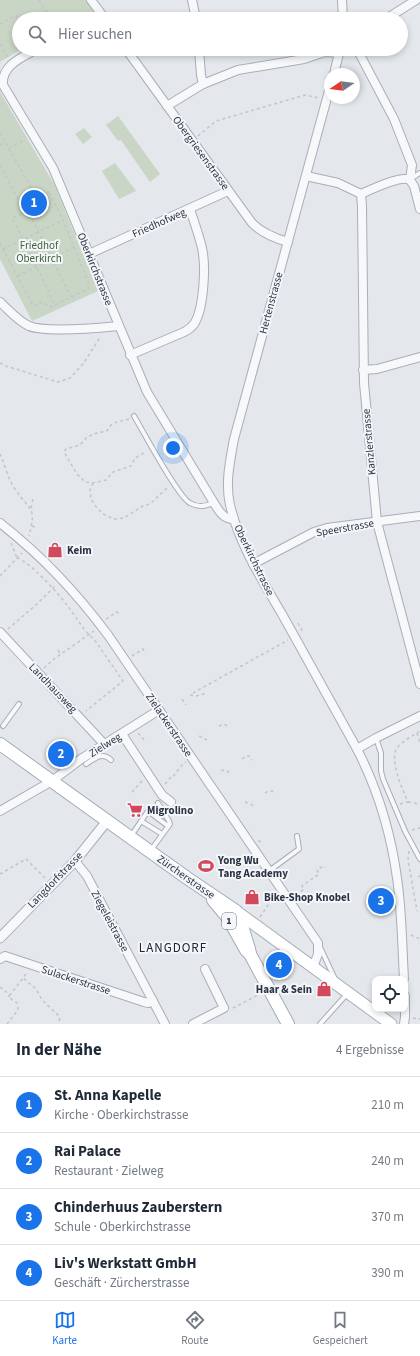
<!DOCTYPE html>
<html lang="de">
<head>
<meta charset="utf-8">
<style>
  :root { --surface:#fff; --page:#f2f2f3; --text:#1f2937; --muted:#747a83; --line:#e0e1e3; --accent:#1a73e8 }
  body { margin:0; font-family:"Source Sans 3",sans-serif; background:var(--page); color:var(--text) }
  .controls { position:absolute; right:12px; bottom:12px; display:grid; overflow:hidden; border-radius:8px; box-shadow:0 2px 6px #0003 }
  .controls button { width:36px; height:36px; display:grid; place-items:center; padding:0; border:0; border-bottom:1px solid var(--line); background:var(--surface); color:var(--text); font:20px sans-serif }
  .compass { position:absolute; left:324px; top:68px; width:36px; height:36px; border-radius:50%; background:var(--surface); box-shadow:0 2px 6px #0003; rotate:257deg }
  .you { position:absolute; left:173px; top:448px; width:14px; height:14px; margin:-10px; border:3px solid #fff; border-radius:50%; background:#1a73e8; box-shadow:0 0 0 6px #1a73e833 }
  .badge { display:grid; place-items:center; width:26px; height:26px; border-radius:50%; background:var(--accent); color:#fff; font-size:13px; font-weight:700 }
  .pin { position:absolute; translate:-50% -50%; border:2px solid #fff; box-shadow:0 1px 4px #0006 }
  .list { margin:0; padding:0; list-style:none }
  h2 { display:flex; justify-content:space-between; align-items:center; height:52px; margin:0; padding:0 16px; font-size:17px }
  h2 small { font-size:13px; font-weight:400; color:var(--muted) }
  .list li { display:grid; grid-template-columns:26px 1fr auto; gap:12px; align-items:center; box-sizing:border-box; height:56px; padding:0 16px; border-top:1px solid var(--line) }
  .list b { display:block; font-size:15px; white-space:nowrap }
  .list p { margin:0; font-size:13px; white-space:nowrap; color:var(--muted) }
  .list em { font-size:13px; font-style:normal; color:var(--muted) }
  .icon { flex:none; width:22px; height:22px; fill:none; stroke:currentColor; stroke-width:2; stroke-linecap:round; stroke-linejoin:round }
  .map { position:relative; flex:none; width:420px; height:1024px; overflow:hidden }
  .search { position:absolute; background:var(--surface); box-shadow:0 2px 6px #0003; left:12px; right:12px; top:12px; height:44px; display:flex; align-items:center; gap:10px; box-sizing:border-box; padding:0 14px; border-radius:22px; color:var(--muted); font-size:15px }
  .sheet { height:276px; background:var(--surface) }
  nav { display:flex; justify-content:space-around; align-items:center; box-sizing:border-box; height:56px; border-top:1px solid var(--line); background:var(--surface); font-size:11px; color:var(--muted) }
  nav a { display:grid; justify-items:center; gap:2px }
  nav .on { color:var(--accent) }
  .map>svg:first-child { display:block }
</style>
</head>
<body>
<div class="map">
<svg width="420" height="1024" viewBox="0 0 420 1024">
  <rect width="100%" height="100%" fill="#e4e7ec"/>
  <!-- green -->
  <g fill="#c9d6c5">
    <path d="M0,0H86L99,19H19V49H22L1,61L0,63Z"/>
    <path d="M0,92L54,184L98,291L32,321L0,259Z"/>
    <path d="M118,116L160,174L150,182L121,140L118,141L106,125Z"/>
    <path d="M84,128L92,137L83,144L75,134Z"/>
    <path d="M115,163L136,191L119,199L102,171Z"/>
  </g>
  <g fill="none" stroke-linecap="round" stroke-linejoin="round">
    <defs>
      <g id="service">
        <path d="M412,178L420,173"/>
        <path d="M134,416C143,431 178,497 190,503C199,508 204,506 214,503"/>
        <path d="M3,726L19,704"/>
        <path d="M376,738L381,753V771L383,779L405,831L420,859"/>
        <path d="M86,764C94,759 102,751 111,760"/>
        <path d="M141,821L162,834"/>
        <path d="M131,836L148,811L168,826"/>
        <path d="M151,850L170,824L169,821L158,803"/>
        <path d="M269,871L299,849L297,836"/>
        <path d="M320,947L335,979"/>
        <path d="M320,1024L347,994"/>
      </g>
      <g id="minor">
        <path d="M91,0L105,19"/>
        <path d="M192,0L196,19"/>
        <path d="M342,0L343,19"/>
        <path d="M386,19L416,0"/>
        <path d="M37,49C23,57 1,65 3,85L53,168L147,392L214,503C219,511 223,519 234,519"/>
        <path d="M126,49L252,223C262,233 274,238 288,242"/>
        <path d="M199,49L201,75L203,84"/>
        <path d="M357,49L394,119L412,165L410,180L414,186L420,209"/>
        <path d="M334,74L340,49"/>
        <path d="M330,87L234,439C230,461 225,483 230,505C239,544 262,580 282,614C307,659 332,704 357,749C377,788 391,834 397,878C402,911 402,945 404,979"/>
        <path d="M167,106L203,84L238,70L304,59L325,52L339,53"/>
        <path d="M306,176L338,183L361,194"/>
        <path d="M361,194L362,207L364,383L377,522L420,684"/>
        <path d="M361,194C370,190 401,175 410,180"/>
        <path d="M89,254L228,191"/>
        <path d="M0,302C9,310 18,321 29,326C47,333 97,328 118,326"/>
        <path d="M130,355L184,332C188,330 191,328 194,324C204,309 206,266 202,248C199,235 194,222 190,209"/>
        <path d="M363,370L377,369L420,357"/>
        <path d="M0,523C43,557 75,591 108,635L318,943V954L313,967"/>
        <path d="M253,564L314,532L327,528L420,516"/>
        <path d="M0,632L105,745"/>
        <path d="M122,734L162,795L171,802"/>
        <path d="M357,749L376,738L420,716"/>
        <path d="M0,811L52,781L81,759L159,710"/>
        <path d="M75,861L87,876L165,1024"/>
        <path d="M0,959L5,956L144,1002L148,1003L153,1001"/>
        <path d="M193,1024L224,1008L205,969"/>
        <path d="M404,1024L405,1017V996"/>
      </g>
      <path id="tertiary" d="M0,938L75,861L107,821"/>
      <path id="secondary" d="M236,911L391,1024"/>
      <g id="primary">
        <path d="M0,744L187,878L236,911L242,925L245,936L249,949L250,954"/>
        <path d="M213,900L228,918L246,950L250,954L288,1024"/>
      </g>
    </defs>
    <!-- service casing -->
    <use href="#service" stroke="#a9aeb7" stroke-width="6"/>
    <!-- minor casing -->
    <use href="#minor" stroke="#a9aeb7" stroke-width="10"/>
    <!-- tertiary casing -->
    <use href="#tertiary" stroke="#a9aeb7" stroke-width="11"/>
    <!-- secondary casing -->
    <use href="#secondary" stroke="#a9aeb7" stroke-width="13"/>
    <!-- primary casing -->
    <use href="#primary" stroke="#a3abb8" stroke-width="14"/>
    <!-- path -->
    <g stroke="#c2c5cb" stroke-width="1.5" stroke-dasharray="3 3" stroke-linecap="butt">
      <path d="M39,0L51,19"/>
      <path d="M0,24L16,15L19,20"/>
      <path d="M0,44L8,57"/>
      <path d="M0,133L34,193"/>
      <path d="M198,136L216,121L305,95L319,98"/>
      <path d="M0,145L6,142"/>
      <path d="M9,148L25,140"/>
      <path d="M0,165L28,218L31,217L71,297"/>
      <path d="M19,201L34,193L49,192L52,190"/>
      <path d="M14,222L12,218L25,212"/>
      <path d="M16,225L55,305"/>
      <path d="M0,243L33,306L42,302L51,307L88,289L89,284L74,247"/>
      <path d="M3,249L63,220"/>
      <path d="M18,276L74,247L63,220L49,192"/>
      <path d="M0,363L6,366L58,382L70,378L83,364L101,336"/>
      <path d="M129,419C119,422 111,421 107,431L97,433L87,437L80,445L66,449L64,452L77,474L85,482L93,483L106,480L113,472L131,466L135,458L146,452"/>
      <path d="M0,454C5,465 8,479 15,489C30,512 37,505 29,536"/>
      <path d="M93,483L90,490L91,499L97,508L103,514L114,519L124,518L143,506L150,504L168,487"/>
      <path d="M31,508L33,499"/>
      <path d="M32,526L37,528"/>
      <path d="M11,543L17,558"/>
      <path d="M17,558C29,561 59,594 67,605C76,616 83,631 94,639L123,681L86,711"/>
      <path d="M0,576L22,553"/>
      <path d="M106,619L117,612L119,614"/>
      <path d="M298,623L302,630L301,631"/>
      <path d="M8,629L38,603L55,586"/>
      <path d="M58,650L61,655"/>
      <path d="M132,656L143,649L145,652"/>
      <path d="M44,668L54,659L94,631"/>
      <path d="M193,693L288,640"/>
      <path d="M190,695L196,696L207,693"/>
      <path d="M182,699L186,705"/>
      <path d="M219,726L224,724L229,727"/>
      <path d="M138,733L145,741"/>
      <path d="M417,733L420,743"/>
      <path d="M199,736L207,740"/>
      <path d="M242,759L246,756H249L252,760"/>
      <path d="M221,770L227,771L230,773"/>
      <path d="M165,784L170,778H172L181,766L186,762"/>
      <path d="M132,792L142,781"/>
      <path d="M265,793C269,790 271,790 276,793"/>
      <path d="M245,802L251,804L253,806"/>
      <path d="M408,802L420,804"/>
      <path d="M400,804L408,802C403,791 389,759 397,748C402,741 413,736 420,731"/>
      <path d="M412,830L420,828"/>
      <path d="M258,841L263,842"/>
      <path d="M409,851L408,860L417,911"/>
      <path d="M243,864L248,856"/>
      <path d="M0,874L26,859L46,879"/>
      <path d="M418,877L420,876"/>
      <path d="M296,895L304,889L302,886L319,874L317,870L323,866L324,868"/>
      <path d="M260,917L275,895"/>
      <path d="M411,935L420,939"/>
      <path d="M26,974L23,978L36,989L42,1000L59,1016L60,1024"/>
      <path d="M0,987L10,995L23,978"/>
      <path d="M233,1008L260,994"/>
      <path d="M413,1018L420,1019"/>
      <path d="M7,1024L18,1010L17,1003L8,997L10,995"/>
    </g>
    <!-- service -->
    <use href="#service" stroke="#f7f8fa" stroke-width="4"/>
    <!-- minor -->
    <use href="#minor" stroke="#f7f8fa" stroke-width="8"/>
    <!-- tertiary -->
    <use href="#tertiary" stroke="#f7f8fa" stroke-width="9"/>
    <!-- secondary -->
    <use href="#secondary" stroke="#fff" stroke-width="11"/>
    <!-- primary -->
    <use href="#primary" stroke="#fff" stroke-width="12"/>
  </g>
  <!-- icons -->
  <defs>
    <symbol id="shop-bare" viewBox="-9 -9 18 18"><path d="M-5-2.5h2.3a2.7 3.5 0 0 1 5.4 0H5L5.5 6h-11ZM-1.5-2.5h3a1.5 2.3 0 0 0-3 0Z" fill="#d1495b" stroke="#f4f6f9" stroke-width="2.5" paint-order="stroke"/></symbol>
    <symbol id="supermarket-bare" viewBox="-9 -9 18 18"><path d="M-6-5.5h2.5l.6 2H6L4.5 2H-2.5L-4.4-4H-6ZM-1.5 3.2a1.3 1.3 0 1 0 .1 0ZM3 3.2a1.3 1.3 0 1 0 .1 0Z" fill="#d1495b" stroke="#f4f6f9" stroke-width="2.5" paint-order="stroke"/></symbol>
    <symbol id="stadium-bare" viewBox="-9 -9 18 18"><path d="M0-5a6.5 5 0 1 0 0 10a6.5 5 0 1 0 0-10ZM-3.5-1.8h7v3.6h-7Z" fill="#d1495b" stroke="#f4f6f9" stroke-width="2.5" paint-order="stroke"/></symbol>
  </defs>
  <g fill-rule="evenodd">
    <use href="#shop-bare" x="44" y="539" width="22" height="22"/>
    <use href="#supermarket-bare" x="124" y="799" width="22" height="22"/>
    <use href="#stadium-bare" x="195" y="855" width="22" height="22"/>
    <use href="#shop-bare" x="241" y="886" width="22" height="22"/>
    <use href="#shop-bare" x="313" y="978" width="22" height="22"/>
  </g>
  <g text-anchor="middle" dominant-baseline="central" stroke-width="4" stroke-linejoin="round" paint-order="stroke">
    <!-- shield labels -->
    <rect fill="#f4f6f9" stroke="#676e7b" stroke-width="1" x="222" y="913" width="14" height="16" rx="3"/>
    <g font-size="10" font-weight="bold" fill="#2b3445">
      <text x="229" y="921">1</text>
    </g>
    <!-- street labels -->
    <g font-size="11" fill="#2b3445" stroke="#f4f6f9">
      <text transform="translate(201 153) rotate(54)">Obergriesenstrasse</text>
      <text transform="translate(159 223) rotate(-24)">Friedhofweg</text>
      <text transform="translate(95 269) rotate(68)">Oberkirchstrasse</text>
      <text transform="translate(271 303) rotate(-75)">Hertenstrasse</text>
      <text transform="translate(369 442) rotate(-95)">Kanzlerstrasse</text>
      <text transform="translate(345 528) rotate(-10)">Speerstrasse</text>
      <text transform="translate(254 560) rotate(64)">Oberkirchstrasse</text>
      <text transform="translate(53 688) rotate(46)">Landhausweg</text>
      <text transform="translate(169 725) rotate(56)">Zielackerstrasse</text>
      <text transform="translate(105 745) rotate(-32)">Zielweg</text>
      <text transform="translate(186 877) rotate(35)">Zürcherstrasse</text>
      <text transform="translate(55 880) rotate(-46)">Langdorfstrasse</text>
      <text transform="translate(110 921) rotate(62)">Ziegeleistrasse</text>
      <text transform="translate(76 980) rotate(18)">Sulackerstrasse</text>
    </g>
    <!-- park labels -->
    <g font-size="11" fill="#3f6138" stroke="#f4f6f9">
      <text x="39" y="245">Friedhof<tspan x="39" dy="13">Oberkirch</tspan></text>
    </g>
    <!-- poi labels -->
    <g font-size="11" font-weight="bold" fill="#2b3445" stroke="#f4f6f9" text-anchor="start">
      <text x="67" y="550">Keim</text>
      <text x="147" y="810">Migrolino</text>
      <text x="218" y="860">Yong Wu<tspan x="218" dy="13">Tang Academy</tspan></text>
      <text x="264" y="897">Bike-Shop Knobel</text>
      <text x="312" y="989" text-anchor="end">Haar &amp; Sein</text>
    </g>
    <!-- quarter labels -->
    <g font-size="13" letter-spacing="1" fill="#1d2536" stroke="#f4f6f9">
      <text x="173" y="948">LANGDORF</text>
    </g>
  </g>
</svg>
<div class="controls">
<button><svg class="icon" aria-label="locate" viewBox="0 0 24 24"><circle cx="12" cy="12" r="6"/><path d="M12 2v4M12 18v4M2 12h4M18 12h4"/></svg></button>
</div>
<svg class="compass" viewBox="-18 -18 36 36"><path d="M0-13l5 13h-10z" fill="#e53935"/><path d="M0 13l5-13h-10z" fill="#747a83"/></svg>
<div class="you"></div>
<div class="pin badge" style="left:34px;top:203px">1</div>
<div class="pin badge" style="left:61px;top:754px">2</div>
<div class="pin badge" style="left:381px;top:901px">3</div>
<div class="pin badge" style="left:279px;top:965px">4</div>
<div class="search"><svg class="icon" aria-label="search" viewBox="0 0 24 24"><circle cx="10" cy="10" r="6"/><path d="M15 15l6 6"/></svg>Hier suchen</div>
</div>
<section class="sheet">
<h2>In der Nähe<small>4 Ergebnisse</small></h2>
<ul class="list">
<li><span class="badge">1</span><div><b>St. Anna Kapelle</b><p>Kirche · Oberkirchstrasse</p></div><em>210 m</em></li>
<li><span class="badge">2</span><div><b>Rai Palace</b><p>Restaurant · Zielweg</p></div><em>240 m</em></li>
<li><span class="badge">3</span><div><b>Chinderhuus Zauberstern</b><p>Schule · Oberkirchstrasse</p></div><em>370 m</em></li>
<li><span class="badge">4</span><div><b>Liv's Werkstatt GmbH</b><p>Geschäft · Zürcherstrasse</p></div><em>390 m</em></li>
</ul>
</section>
<nav>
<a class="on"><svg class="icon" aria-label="map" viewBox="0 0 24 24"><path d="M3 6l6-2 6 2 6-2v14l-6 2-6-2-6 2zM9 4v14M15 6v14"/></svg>Karte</a>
<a><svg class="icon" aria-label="directions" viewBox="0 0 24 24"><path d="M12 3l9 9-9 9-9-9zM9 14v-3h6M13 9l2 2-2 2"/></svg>Route</a>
<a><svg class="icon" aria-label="saved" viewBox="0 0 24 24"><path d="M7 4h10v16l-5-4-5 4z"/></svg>Gespeichert</a>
</nav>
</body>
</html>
